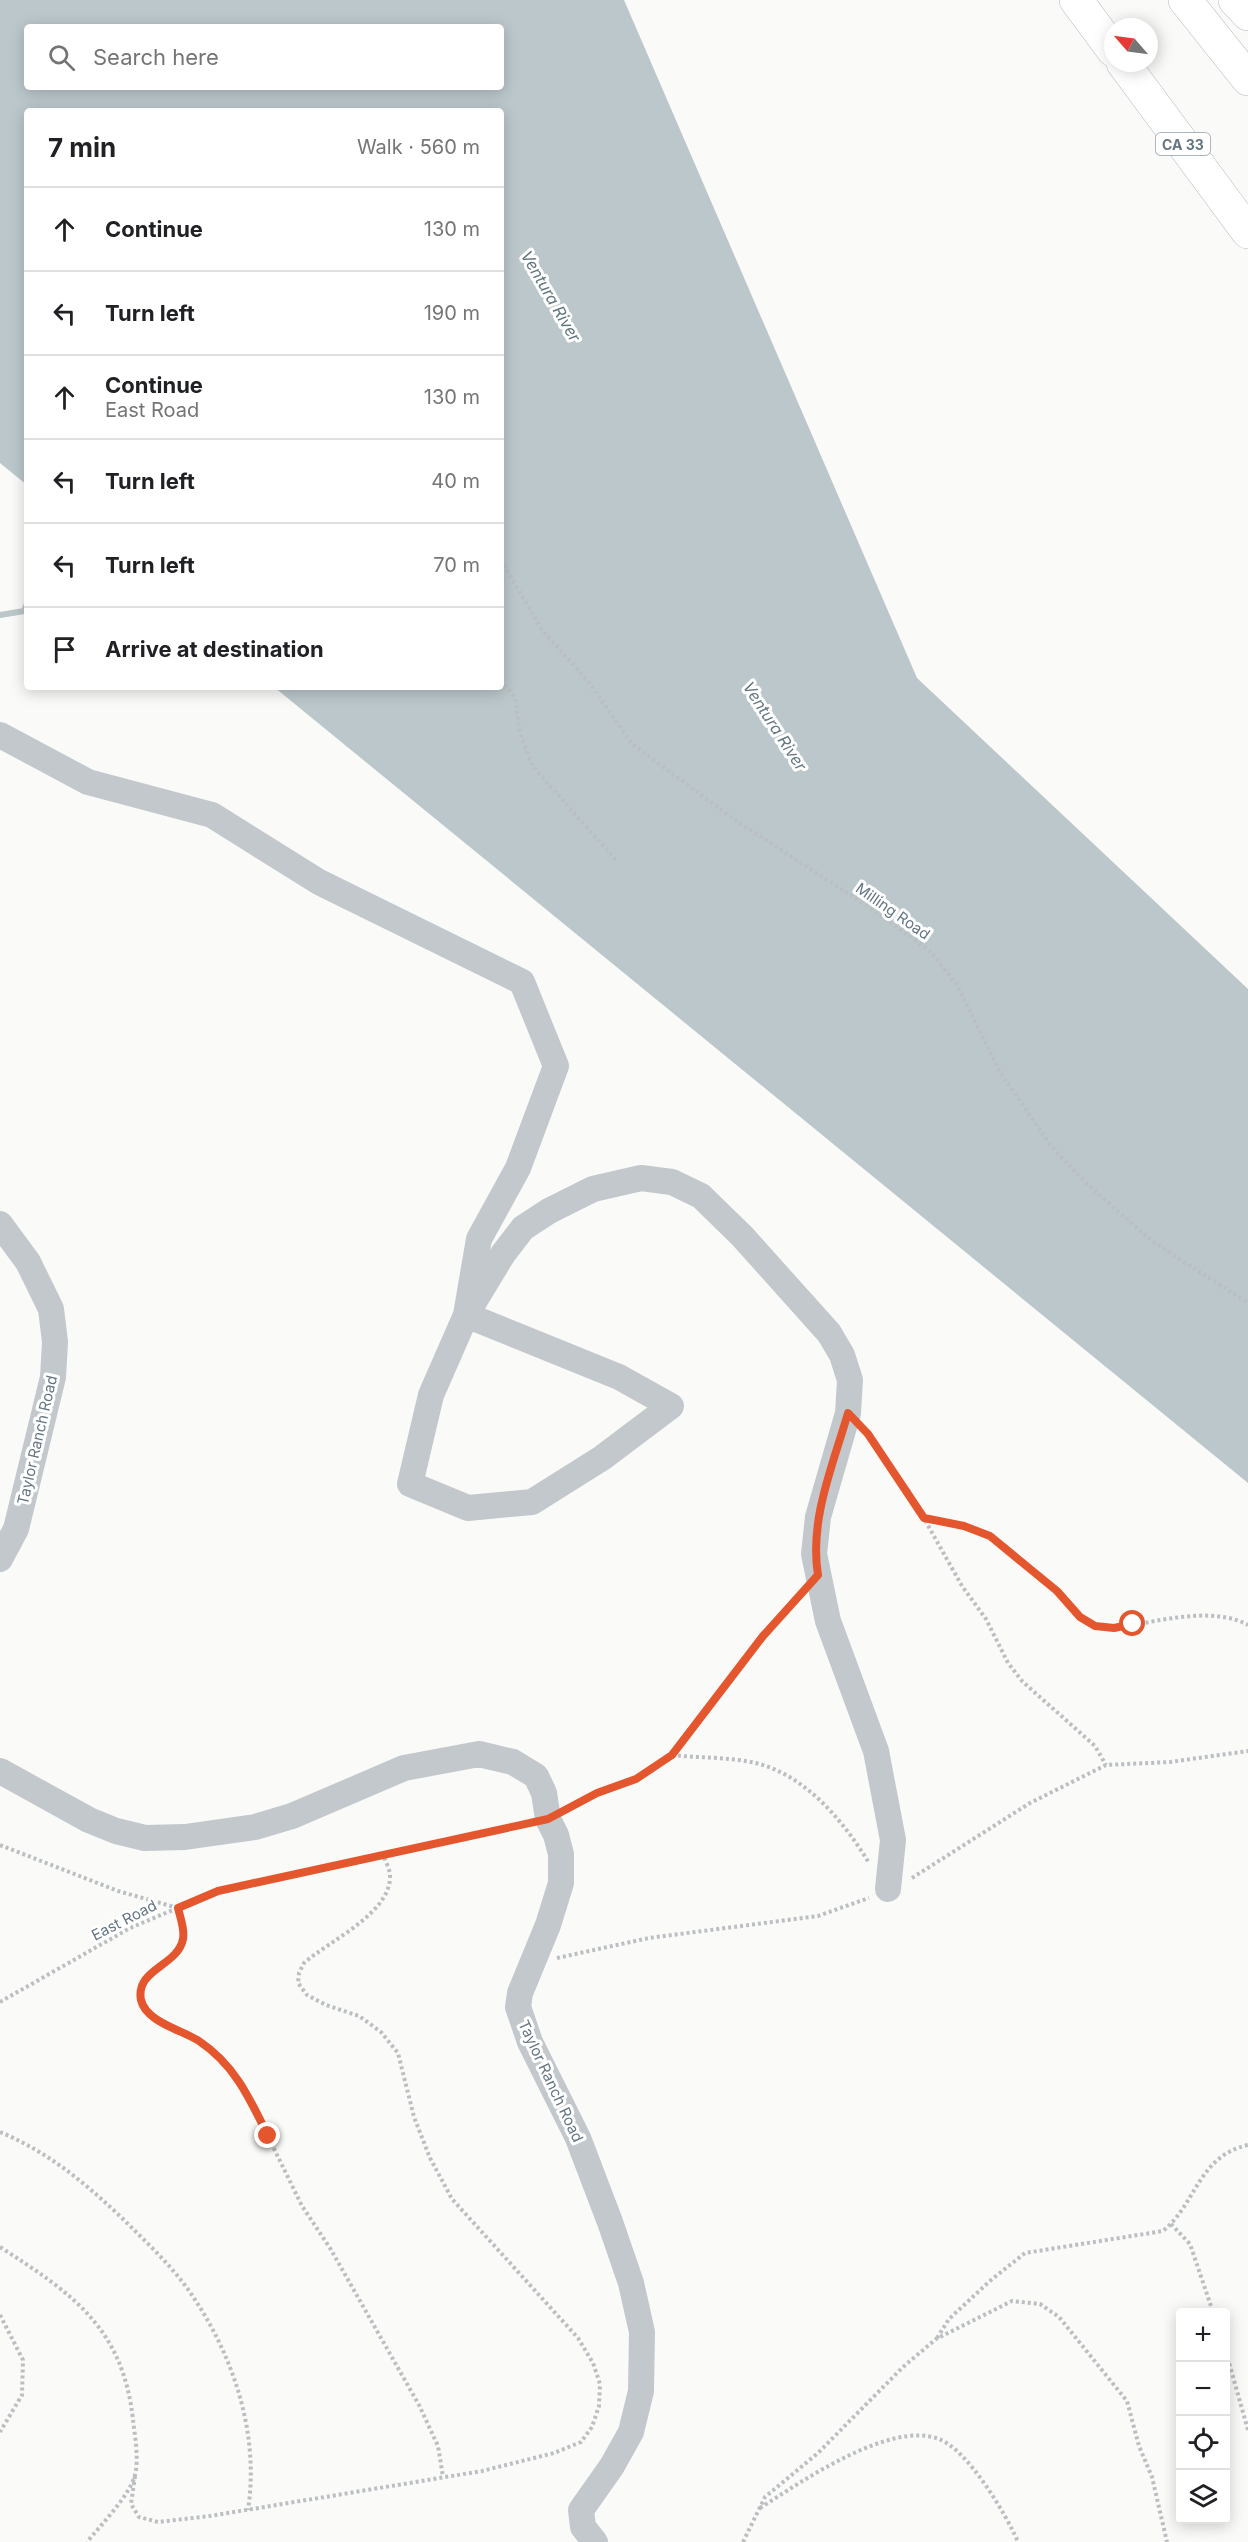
<!DOCTYPE html>
<html lang="en">
<head>
<meta charset="utf-8">
<style>
  :root { --surface:#fff; --page:#f6f6f6; --text:#202124; --muted:#757577; --line:#e0e0e0 }
  body { margin:0; font-family:Inter,sans-serif; background:var(--page); color:var(--text) }
  .controls { position:absolute; right:18px; bottom:18px; display:grid; overflow:hidden; border-radius:6px; box-shadow:0 3px 15px #0003 }
  .controls button { width:54px; height:54px; display:grid; place-items:center; padding:0; border:0; border-bottom:2px solid var(--line); background:var(--surface); color:var(--text); font:30px sans-serif }
  .compass { position:absolute; left:1104px; top:18px; width:54px; height:54px; border-radius:50%; background:var(--surface); box-shadow:0 3px 15px #0003; rotate:298deg }
  .stop { position:absolute; width:18px; height:18px; margin:-14px; border:4px solid #e4572e; border-radius:50%; background:#fff }
  .stop.end { background:#e4572e; border-color:#fff; box-shadow:0 2px 6px #0008 }
  .list { margin:0; padding:0; list-style:none }
  h2 { display:flex; justify-content:space-between; align-items:center; height:78px; margin:0; padding:0 24px; font-size:26px }
  h2 small { font-size:20px; font-weight:400; color:var(--muted) }
  .list li { display:grid; grid-template-columns:39px 1fr auto; gap:18px; align-items:center; box-sizing:border-box; height:84px; padding:0 24px; border-top:2px solid var(--line) }
  .list b { display:block; font-size:22px; white-space:nowrap }
  .list p { margin:0; font-size:20px; white-space:nowrap; color:var(--muted) }
  .list em { font-size:20px; font-style:normal; color:var(--muted) }
  .icon { flex:none; width:33px; height:33px; fill:none; stroke:currentColor; stroke-width:2; stroke-linecap:round; stroke-linejoin:round }
  .map { position:relative; flex:none; width:1248px; height:2542px; overflow:hidden }
  .search { position:absolute; background:var(--surface); box-shadow:0 3px 15px #0003; left:24px; top:24px; width:480px; height:66px; display:flex; align-items:center; gap:15px; box-sizing:border-box; padding:0 21px; border-radius:6px; color:var(--muted); font-size:22px }
  .panel { position:absolute; background:var(--surface); box-shadow:0 3px 15px #0003; left:24px; top:108px; width:480px; height:582px; border-radius:6px }
  .map>svg:first-child { display:block }
</style>
</head>
<body>
<div class="map">
<svg width="1248" height="2542" viewBox="0 0 1248 2542">
  <rect width="100%" height="100%" fill="#fafaf8"/>
  <!-- water -->
  <path fill="#bbc7cb" fill-rule="evenodd" d="M0,0H624L917,678L1248,989V1483L274,687H501V111H27V485L0,463ZM27,27H501V87H27Z"/>
  <g fill="none" stroke-linecap="round" stroke-linejoin="round">
    <!-- stream -->
    <path stroke="#bbc7cb" stroke-width="6" d="M0,615L24,611L27,604"/>
    <defs>
      <g id="highway">
        <path d="M1076,0L1113,50"/>
        <path d="M1185,0L1248,79"/>
        <path d="M1235,0L1248,14"/>
        <path d="M1123,63L1248,232"/>
      </g>
    </defs>
    <!-- highway casing -->
    <use href="#highway" stroke="#b4b9bd" stroke-width="34"/>
    <!-- path -->
    <g stroke="#bbbfc2" stroke-width="4" stroke-dasharray="3 3" stroke-linecap="butt">
      <path d="M501,560L542,630L587,680L632,744L735,820L864,904L930,951L957,985L1000,1072L1050,1145L1087,1184L1152,1241L1248,1303"/>
      <path d="M501,680L515,697L520,733L533,767L616,860"/>
      <path d="M865,1431L908,1490L962,1586L986,1619L1008,1663L1022,1681L1095,1746L1106,1765"/>
      <path d="M925,1518C947,1525 971,1524 991,1537C1008,1548 1044,1578 1058,1592C1069,1604 1078,1620 1095,1626C1111,1631 1128,1626 1144,1623C1176,1617 1219,1609 1248,1625"/>
      <path d="M672,1755C698,1758 726,1757 751,1762C803,1772 843,1820 869,1863"/>
      <path d="M567,1809L597,1793L636,1779L671,1755L763,1636L801,1593"/>
      <path d="M0,1845L118,1891L178,1908L183,1940L178,1950L143,1983L140,1990L142,2003L151,2015L199,2041L221,2058L242,2083L302,2206L330,2248L419,2405L438,2446L443,2477"/>
      <path d="M912,1878L1030,1803L1106,1765L1170,1762L1248,1751"/>
      <path d="M557,1958L649,1938L818,1916L869,1898"/>
      <path d="M0,2002L130,1928L218,1891L527,1824"/>
      <path d="M0,2132C48,2152 84,2182 122,2218C144,2240 168,2262 187,2288C232,2351 260,2432 248,2510"/>
      <path d="M1171,2224L1190,2244L1213,2312"/>
      <path d="M0,2247C73,2294 123,2328 133,2420C135,2437 139,2458 135,2475C130,2495 101,2525 87,2542"/>
      <path d="M0,2315L23,2360L22,2395L0,2432"/>
      <path d="M937,2338L949,2319L991,2280L1025,2253L1163,2231C1197,2203 1198,2156 1248,2145"/>
      <path d="M1226,2352L1248,2430"/>
      <path d="M135,2476L131,2504L139,2517L158,2522L210,2516L482,2471L554,2453L581,2442L592,2427L599,2406L600,2384L593,2363L578,2338L452,2199L430,2158L414,2117L398,2053L381,2032L359,2016L326,2005L307,1995L298,1983L299,1973L304,1963C329,1941 391,1913 390,1876C390,1869 385,1861 383,1854"/>
      <path d="M760,2508C801,2482 890,2420 939,2439C968,2450 1006,2514 1018,2542"/>
      <path d="M743,2542L765,2497L818,2453L903,2367L936,2339L1012,2301L1040,2304L1059,2317L1127,2401L1139,2446L1152,2477L1167,2542"/>
    </g>
    <!-- minor -->
    <g stroke="#c3c8cc" stroke-width="26">
      <path d="M0,735L88,782L212,815L319,882L522,982L556,1066L518,1168L479,1239L466,1315L431,1395L410,1484L468,1508L532,1502L602,1458L671,1406L619,1377L466,1315L503,1254L523,1228L549,1211L593,1189L641,1178L672,1182L701,1196L742,1236L829,1333L842,1355L850,1380L848,1413L818,1517L814,1554L828,1621L876,1751L893,1840L888,1889"/>
      <path d="M0,1224L28,1262L51,1309L55,1342L53,1377L16,1529L0,1559"/>
      <path d="M0,1771L89,1820L116,1831L145,1838L185,1837L255,1827L292,1816L404,1768L479,1754L513,1762L536,1776L544,1793L548,1819L556,1835L561,1854V1883L548,1925L520,1993L518,2007L530,2042L578,2138L610,2222L631,2283L642,2332L641,2391L631,2432L612,2466L581,2510L583,2527L595,2542"/>
    </g>
    <!-- highway -->
    <use href="#highway" stroke="#fff" stroke-width="33"/>
  </g>
  <g fill="none" stroke-linecap="round" stroke-linejoin="round">
    <!-- route -->
    <path stroke="#e4572e" stroke-width="8" d="M268,2136C250,2099 235,2065 199,2041C182,2030 146,2022 141,2000C135,1969 178,1966 183,1939C185,1929 180,1917 178,1908L218,1891L548,1819L597,1793L636,1779L672,1755L763,1636L818,1575C809,1520 833,1465 848,1413L868,1434L924,1518L964,1526L990,1536L1057,1591L1080,1617L1095,1626L1114,1628L1133,1624"/>
  </g>
  <g text-anchor="middle" dominant-baseline="central" stroke-width="6" stroke-linejoin="round" paint-order="stroke">
    <!-- shield labels -->
    <rect fill="#fff" stroke="#939fa8" stroke-width="1.5" x="1156" y="133" width="54" height="22" rx="4.5"/>
    <g font-size="14" font-weight="bold" fill="#657683">
      <text x="1183" y="144">CA 33</text>
    </g>
    <!-- street labels -->
    <g font-size="15" fill="#657683" stroke="#fff">
      <text transform="translate(893 911) rotate(35)">Milling Road</text>
      <text transform="translate(37 1440) rotate(-77)">Taylor Ranch Road</text>
      <text transform="translate(124 1920) rotate(-27)">East Road</text>
      <text transform="translate(551 2081) rotate(65)">Taylor Ranch Road</text>
    </g>
    <!-- water labels -->
    <g font-size="16" font-style="italic" fill="#60757c" stroke="#fff">
      <text transform="translate(551 296) rotate(60)">Ventura River</text>
      <text transform="translate(775 726) rotate(57)">Ventura River</text>
    </g>
  </g>
</svg>
<div class="controls">
<button>+</button>
<button>−</button>
<button><svg class="icon" aria-label="locate" viewBox="0 0 24 24"><circle cx="12" cy="12" r="6"/><path d="M12 2v4M12 18v4M2 12h4M18 12h4"/></svg></button>
<button><svg class="icon" aria-label="layers" viewBox="0 0 24 24"><path d="M12 4l9 5-9 5-9-5zM3 14l9 5 9-5"/></svg></button>
</div>
<svg class="compass" viewBox="-18 -18 36 36"><path d="M0-13l5 13h-10z" fill="#e53935"/><path d="M0 13l5-13h-10z" fill="#757577"/></svg>
<div class="stop" style="left:1133px;top:1624px"></div>
<div class="stop end" style="left:268px;top:2136px"></div>
<div class="search"><svg class="icon" aria-label="search" viewBox="0 0 24 24"><circle cx="10" cy="10" r="6"/><path d="M15 15l6 6"/></svg>Search here</div>
<section class="panel">
<h2>7 min<small>Walk · 560 m</small></h2>
<ul class="list">
<li><svg class="icon" aria-label="ahead" viewBox="0 0 24 24"><path d="M12 20V5M6 11l6-6 6 6"/></svg><div><b>Continue</b></div><em>130 m</em></li>
<li><svg class="icon" aria-label="left" viewBox="0 0 24 24"><path d="M17 20v-9H6M10 6l-5 5 5 5"/></svg><div><b>Turn left</b></div><em>190 m</em></li>
<li><svg class="icon" aria-label="ahead" viewBox="0 0 24 24"><path d="M12 20V5M6 11l6-6 6 6"/></svg><div><b>Continue</b><p>East Road</p></div><em>130 m</em></li>
<li><svg class="icon" aria-label="left" viewBox="0 0 24 24"><path d="M17 20v-9H6M10 6l-5 5 5 5"/></svg><div><b>Turn left</b></div><em>40 m</em></li>
<li><svg class="icon" aria-label="left" viewBox="0 0 24 24"><path d="M17 20v-9H6M10 6l-5 5 5 5"/></svg><div><b>Turn left</b></div><em>70 m</em></li>
<li><svg class="icon" aria-label="arrive" viewBox="0 0 24 24"><path d="M6 21V4h12l-3 4 3 4H6"/></svg><div><b>Arrive at destination</b></div></li>
</ul>
</section>
</div>
</body>
</html>
